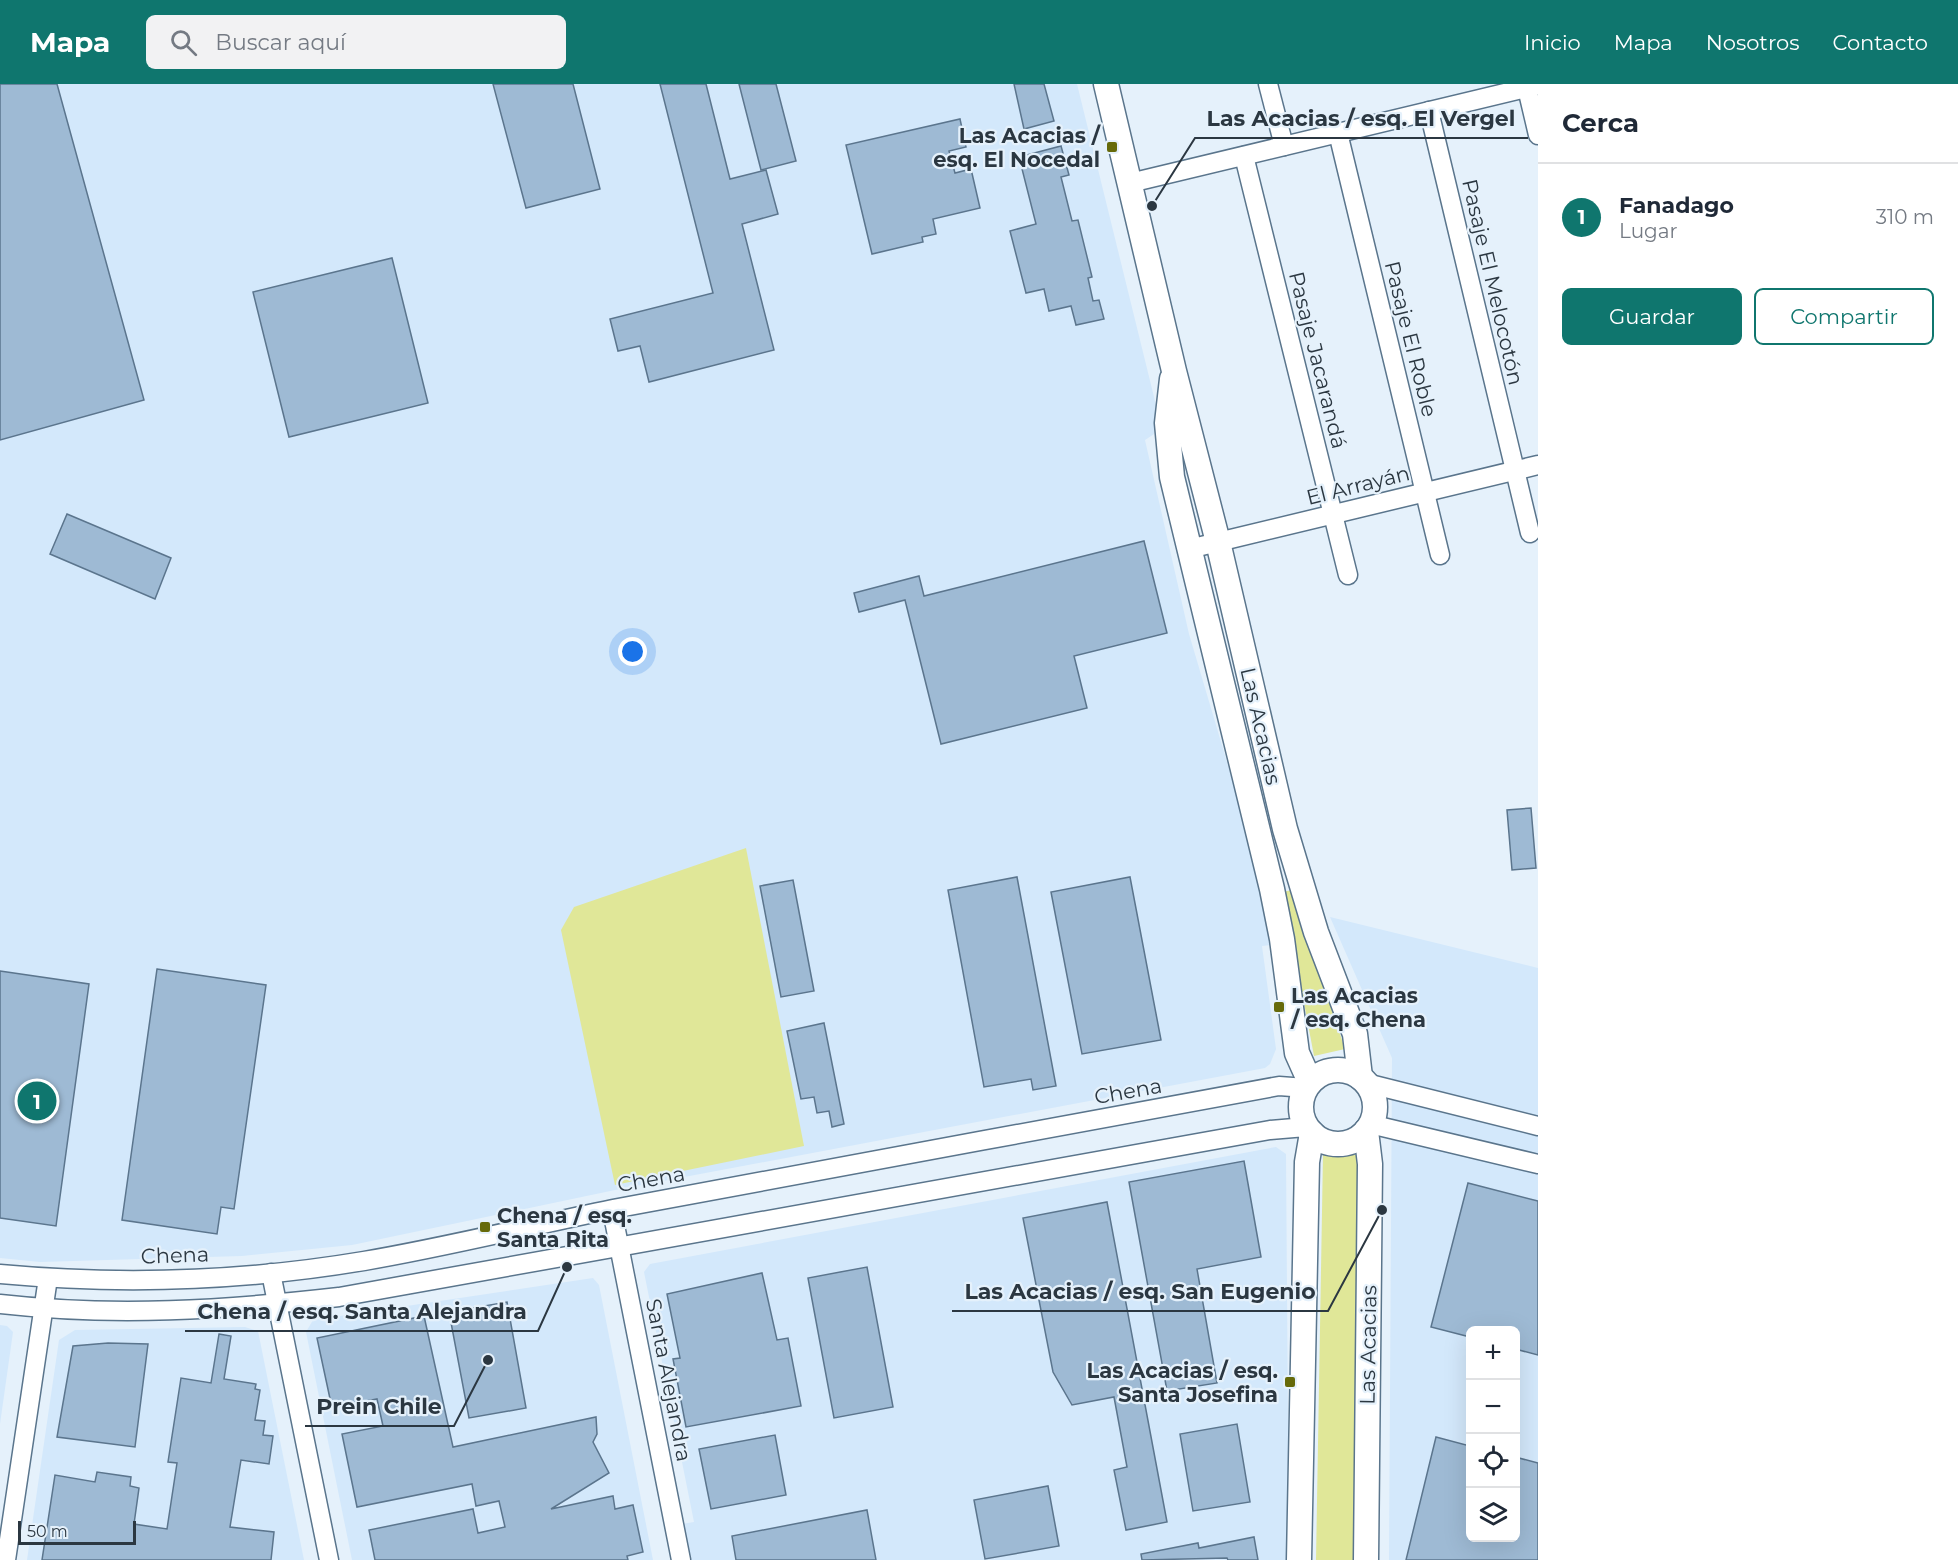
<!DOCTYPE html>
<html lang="es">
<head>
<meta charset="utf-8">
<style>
  :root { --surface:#fff; --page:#f2f2f3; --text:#1f2937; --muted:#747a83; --line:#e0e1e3; --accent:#0f766e }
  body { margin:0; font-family:Montserrat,sans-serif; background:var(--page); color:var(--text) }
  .controls { position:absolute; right:18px; bottom:18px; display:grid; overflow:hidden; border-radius:9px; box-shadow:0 6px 24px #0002 }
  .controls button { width:54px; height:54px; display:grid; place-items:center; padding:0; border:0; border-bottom:2px solid var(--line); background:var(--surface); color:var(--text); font:30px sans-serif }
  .scale { position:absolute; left:18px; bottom:15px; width:118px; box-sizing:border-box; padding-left:6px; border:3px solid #2b3741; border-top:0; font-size:16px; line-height:21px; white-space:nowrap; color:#2b3741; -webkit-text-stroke:4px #e5f1fb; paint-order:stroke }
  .you { position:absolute; left:633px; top:568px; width:21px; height:21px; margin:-15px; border:4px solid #fff; border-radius:50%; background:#1a73e8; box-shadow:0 0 0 9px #1a73e833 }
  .badge { display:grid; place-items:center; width:39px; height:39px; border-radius:50%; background:var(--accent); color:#fff; font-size:20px; font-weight:700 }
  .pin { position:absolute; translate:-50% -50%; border:3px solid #fff; box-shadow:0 2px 6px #0006 }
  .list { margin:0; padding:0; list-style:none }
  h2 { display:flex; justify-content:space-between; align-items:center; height:78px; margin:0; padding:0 24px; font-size:26px }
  h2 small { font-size:20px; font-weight:400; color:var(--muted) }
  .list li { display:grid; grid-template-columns:39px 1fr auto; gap:18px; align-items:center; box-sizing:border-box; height:108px; padding:0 24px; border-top:2px solid var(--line) }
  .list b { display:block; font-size:22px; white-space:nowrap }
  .list p { margin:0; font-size:20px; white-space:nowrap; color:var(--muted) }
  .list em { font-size:20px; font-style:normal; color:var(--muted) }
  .actions { display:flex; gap:12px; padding:18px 24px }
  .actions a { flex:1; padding:14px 0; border:2px solid var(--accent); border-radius:9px; text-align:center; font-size:21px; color:var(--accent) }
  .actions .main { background:var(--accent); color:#fff }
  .icon { flex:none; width:33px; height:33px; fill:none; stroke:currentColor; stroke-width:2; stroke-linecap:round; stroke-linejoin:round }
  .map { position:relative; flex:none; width:1538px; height:1476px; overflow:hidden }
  header { display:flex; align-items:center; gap:36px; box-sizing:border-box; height:84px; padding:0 30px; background:var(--accent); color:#fff }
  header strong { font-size:28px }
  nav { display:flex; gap:33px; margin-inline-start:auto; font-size:21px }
  .search { width:420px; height:54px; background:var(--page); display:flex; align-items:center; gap:15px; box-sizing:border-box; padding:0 21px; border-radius:9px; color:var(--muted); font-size:22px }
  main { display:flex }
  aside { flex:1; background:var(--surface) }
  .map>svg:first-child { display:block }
</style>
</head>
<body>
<header>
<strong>Mapa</strong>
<div class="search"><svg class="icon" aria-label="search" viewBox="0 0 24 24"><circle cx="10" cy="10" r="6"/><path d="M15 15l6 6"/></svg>Buscar aquí</div>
<nav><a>Inicio</a><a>Mapa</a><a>Nosotros</a><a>Contacto</a></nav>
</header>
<main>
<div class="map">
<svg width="1538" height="1476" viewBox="0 0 1538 1476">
  <rect width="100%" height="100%" fill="#e5f1fb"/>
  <!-- built -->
  <g fill="#d3e8fb" fill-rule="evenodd">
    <path d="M0,0H1077L1156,321L1154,350L1145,356L1189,550L1261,793L1271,861L1262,862L1276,965L1270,980L1265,984L615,1106L352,1161L242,1172L40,1178L0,1174Z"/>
    <path d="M1330,833L1538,884V1476H1389L1392,974ZM1470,1246H1516V1454H1470Z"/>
    <path d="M1276,1063L1286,1070L1289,1476H683L676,1441L694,1438L644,1188L650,1180Z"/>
    <path d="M593,1194L599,1201L653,1476H352L306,1248L313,1236Z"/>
    <path d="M0,1241L7,1242L13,1248L0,1340Z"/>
    <path d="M245,1243L258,1247L304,1476H27L59,1256L75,1246Z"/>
  </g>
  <!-- green -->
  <g fill="#e0e798">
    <path d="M746,764L804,1062L615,1101L561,846L574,823Z"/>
    <path d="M1292,806L1345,965L1314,972L1283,808Z"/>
    <path d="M1323,1070L1360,1071L1353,1476H1316Z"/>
  </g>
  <!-- building -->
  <g fill="#9ebad4" stroke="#5b758d" stroke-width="1.5">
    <path d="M0,0H57L144,316L0,356Z"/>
    <path d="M493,0H573L600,105L526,124Z"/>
    <path d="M660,0H706L730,95L766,86L778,130L742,140L774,266L649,298L640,262L618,267L610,235L713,209Z"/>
    <path d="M739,0H776L796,77L761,86Z"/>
    <path d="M1014,0H1044L1054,37L1024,45Z"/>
    <path d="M960,35L966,63L949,67L955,89L971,85L980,124L933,135L936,150L922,153L923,158L872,170L846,61Z"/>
    <path d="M1061,62L1069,91L1061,93L1072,137L1078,136L1092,193L1088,194L1093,217L1099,216L1104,235L1076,241L1071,222L1049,227L1044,205L1026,209L1010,147L1036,140L1019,73Z"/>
    <path d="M392,174L428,319L289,353L253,208Z"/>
    <path d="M67,430L171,474L155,515L50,470Z"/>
    <path d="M1144,457L1167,549L1074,572L1087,624L941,660L905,516L859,528L854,509L919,492L924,512Z"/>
    <path d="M1531,724L1536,784L1512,786L1507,726Z"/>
    <path d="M1017,793L1056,1002L1033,1006L1031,995L984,1003L948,806Z"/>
    <path d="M1130,793L1161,956L1082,970L1051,808Z"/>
    <path d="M793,796L814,907L781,913L760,802Z"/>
    <path d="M157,885L266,901L234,1125L221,1123L217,1150L122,1136Z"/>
    <path d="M0,887L89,900L56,1142L0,1134Z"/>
    <path d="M824,939L844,1040L832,1043L829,1027L817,1029L814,1013L801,1015L787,947Z"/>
    <path d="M1244,1077L1261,1173L1197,1185L1217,1299L1167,1307L1129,1098Z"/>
    <path d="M1468,1099L1538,1117V1271L1515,1265V1246H1470V1253L1431,1243Z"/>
    <path d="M1107,1118L1167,1438L1126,1446L1114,1386L1127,1383L1114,1313L1072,1321L1053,1288L1023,1134Z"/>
    <path d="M867,1183L893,1323L834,1334L808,1194Z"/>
    <path d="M762,1189L777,1256L788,1254L801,1322L686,1343L673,1275L680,1274L667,1210Z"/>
    <path d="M507,1218L526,1324L469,1334L449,1228Z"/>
    <path d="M424,1232L453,1363L596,1333L597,1350L593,1358L609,1389L551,1425L613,1412L615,1425L633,1421L643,1468L627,1472L628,1476H375L369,1446L473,1425L478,1449L505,1443L499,1417L476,1422L472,1400L357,1423L342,1350L383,1342L377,1315L332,1324L317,1254Z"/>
    <path d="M219,1250L231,1252L224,1295L256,1300L255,1305L260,1306L255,1336L265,1337L263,1351L273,1352L269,1380L241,1376L230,1443L274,1448L271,1476H42L55,1391L95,1398L97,1388L131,1393L130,1402L139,1404L134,1440L167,1445L177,1379L168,1378L181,1294L211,1299Z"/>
    <path d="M108,1259L148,1260L135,1363L57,1353L73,1262Z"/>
    <path d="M1237,1340L1250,1418L1193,1427L1180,1350Z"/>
    <path d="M775,1351L786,1411L711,1425L699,1365Z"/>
    <path d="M1436,1353L1470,1362V1454H1515V1373L1538,1379V1476H1406Z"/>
    <path d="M1048,1402L1059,1462L985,1475L974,1416Z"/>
    <path d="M867,1426L876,1476H736L732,1452Z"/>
    <path d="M1254,1453L1258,1476H1228L1227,1474L1142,1476L1141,1470L1198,1459L1199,1464Z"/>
  </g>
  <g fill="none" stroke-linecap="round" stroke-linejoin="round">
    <defs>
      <g id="minor">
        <path d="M1268,0L1284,62"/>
        <path d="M1526,0L1538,51"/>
        <path d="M1429,27L1530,449"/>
        <path d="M1338,49L1440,471"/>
        <path d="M1244,72L1348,491"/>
        <path d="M1130,99L1538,1"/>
        <path d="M1189,465L1538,381"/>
        <path d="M1366,999L1538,1042"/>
        <path d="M1370,1040L1538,1080"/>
        <path d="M612,1126L681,1476"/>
        <path d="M271,1189L329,1476"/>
        <path d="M0,1190C120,1201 245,1197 364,1177C447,1163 530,1142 613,1125C835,1082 1057,1044 1279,1002L1306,1004"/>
        <path d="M0,1220C114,1233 225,1226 339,1213L1270,1046L1306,1043"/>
        <path d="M6,1476L48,1194"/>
      </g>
      <g id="major">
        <path d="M1106,0L1174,287L1218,458L1285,745L1316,848L1355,950L1360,993"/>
        <path d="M1172,295L1167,339L1172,393L1272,805L1282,855L1297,969L1310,998"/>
        <circle cx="1338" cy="1023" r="37"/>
        <path d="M1366,1047L1370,1080L1366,1476"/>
        <path d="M1299,1476L1307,1078L1312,1049"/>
      </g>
    </defs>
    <!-- minor casing -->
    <use href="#minor" stroke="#5a758c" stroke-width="21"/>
    <!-- major casing -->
    <use href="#major" stroke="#5a758c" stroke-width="27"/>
    <!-- minor -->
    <use href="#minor" stroke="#fff" stroke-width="18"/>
    <!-- major -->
    <use href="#major" stroke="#fff" stroke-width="24"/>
  </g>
  <!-- markers -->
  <g fill="#666a0a" stroke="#e5f1fb" stroke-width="2">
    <rect x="1106" y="57" width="12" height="12" rx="3"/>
    <rect x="1273" y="917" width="12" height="12" rx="3"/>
    <rect x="479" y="1137" width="12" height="12" rx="3"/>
    <rect x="1284" y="1292" width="12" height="12" rx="3"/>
  </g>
  <g text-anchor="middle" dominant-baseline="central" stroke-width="4.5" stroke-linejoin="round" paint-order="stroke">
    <!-- poi labels -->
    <g font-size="21" font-weight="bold" fill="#2b3741" stroke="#e5f1fb" text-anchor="end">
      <text x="1100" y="51">Las Acacias /<tspan x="1100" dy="24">esq. El Nocedal</tspan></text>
      <text x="1291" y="911" text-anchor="start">Las Acacias<tspan x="1291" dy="24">/ esq. Chena</tspan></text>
      <text x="497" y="1131" text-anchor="start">Chena / esq.<tspan x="497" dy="24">Santa Rita</tspan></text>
      <text x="1278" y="1286">Las Acacias / esq.<tspan x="1278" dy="24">Santa Josefina</tspan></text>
    </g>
    <!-- street labels -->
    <g font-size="21" fill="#2b3741" stroke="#e5f1fb">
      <text transform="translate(1493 198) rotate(77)">Pasaje El Melocotón</text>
      <text transform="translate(1411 255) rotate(76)">Pasaje El Roble</text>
      <text transform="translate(1318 276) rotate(76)">Pasaje Jacarandá</text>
      <text transform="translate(1358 401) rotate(-14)">El Arrayán</text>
      <text transform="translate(1261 642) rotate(77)">Las Acacias</text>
      <text transform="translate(1128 1007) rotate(-10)">Chena</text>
      <text transform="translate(651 1095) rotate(-10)">Chena</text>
      <text transform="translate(175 1171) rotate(-2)">Chena</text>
      <text transform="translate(1368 1261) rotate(-89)">Las Acacias</text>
      <text transform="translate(669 1296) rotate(79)">Santa Alejandra</text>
    </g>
  </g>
  <!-- callouts -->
  <path fill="none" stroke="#2b3741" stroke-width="2" d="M1152 122L1195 54H1528M1382 1126L1328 1227H952M567 1183L538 1247H185M488 1276L454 1342H305"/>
  <g fill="#2b3741" stroke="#e5f1fb" stroke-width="2">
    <circle cx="1152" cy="122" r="6"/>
    <circle cx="1382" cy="1126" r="6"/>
    <circle cx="567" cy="1183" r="6"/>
    <circle cx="488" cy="1276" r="6"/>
  </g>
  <g font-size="22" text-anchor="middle" font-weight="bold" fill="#2b3741" stroke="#e5f1fb" stroke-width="4.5" stroke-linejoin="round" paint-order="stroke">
    <text x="1361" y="42">Las Acacias / esq. El Vergel</text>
    <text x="1140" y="1215">Las Acacias / esq. San Eugenio</text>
    <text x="362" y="1235">Chena / esq. Santa Alejandra</text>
    <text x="379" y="1330">Prein Chile</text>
  </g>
</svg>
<div class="controls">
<button>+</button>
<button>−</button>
<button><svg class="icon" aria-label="locate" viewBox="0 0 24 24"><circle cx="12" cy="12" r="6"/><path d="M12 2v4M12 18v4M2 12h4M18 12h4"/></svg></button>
<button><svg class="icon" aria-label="layers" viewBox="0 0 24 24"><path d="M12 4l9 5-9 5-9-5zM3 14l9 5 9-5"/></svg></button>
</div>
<div class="scale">50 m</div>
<div class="you"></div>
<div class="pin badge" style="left:37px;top:1017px">1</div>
</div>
<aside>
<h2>Cerca<small></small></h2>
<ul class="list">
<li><span class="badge">1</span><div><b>Fanadago</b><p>Lugar</p></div><em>310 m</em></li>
</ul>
<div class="actions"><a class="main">Guardar</a><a>Compartir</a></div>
</aside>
</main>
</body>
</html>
